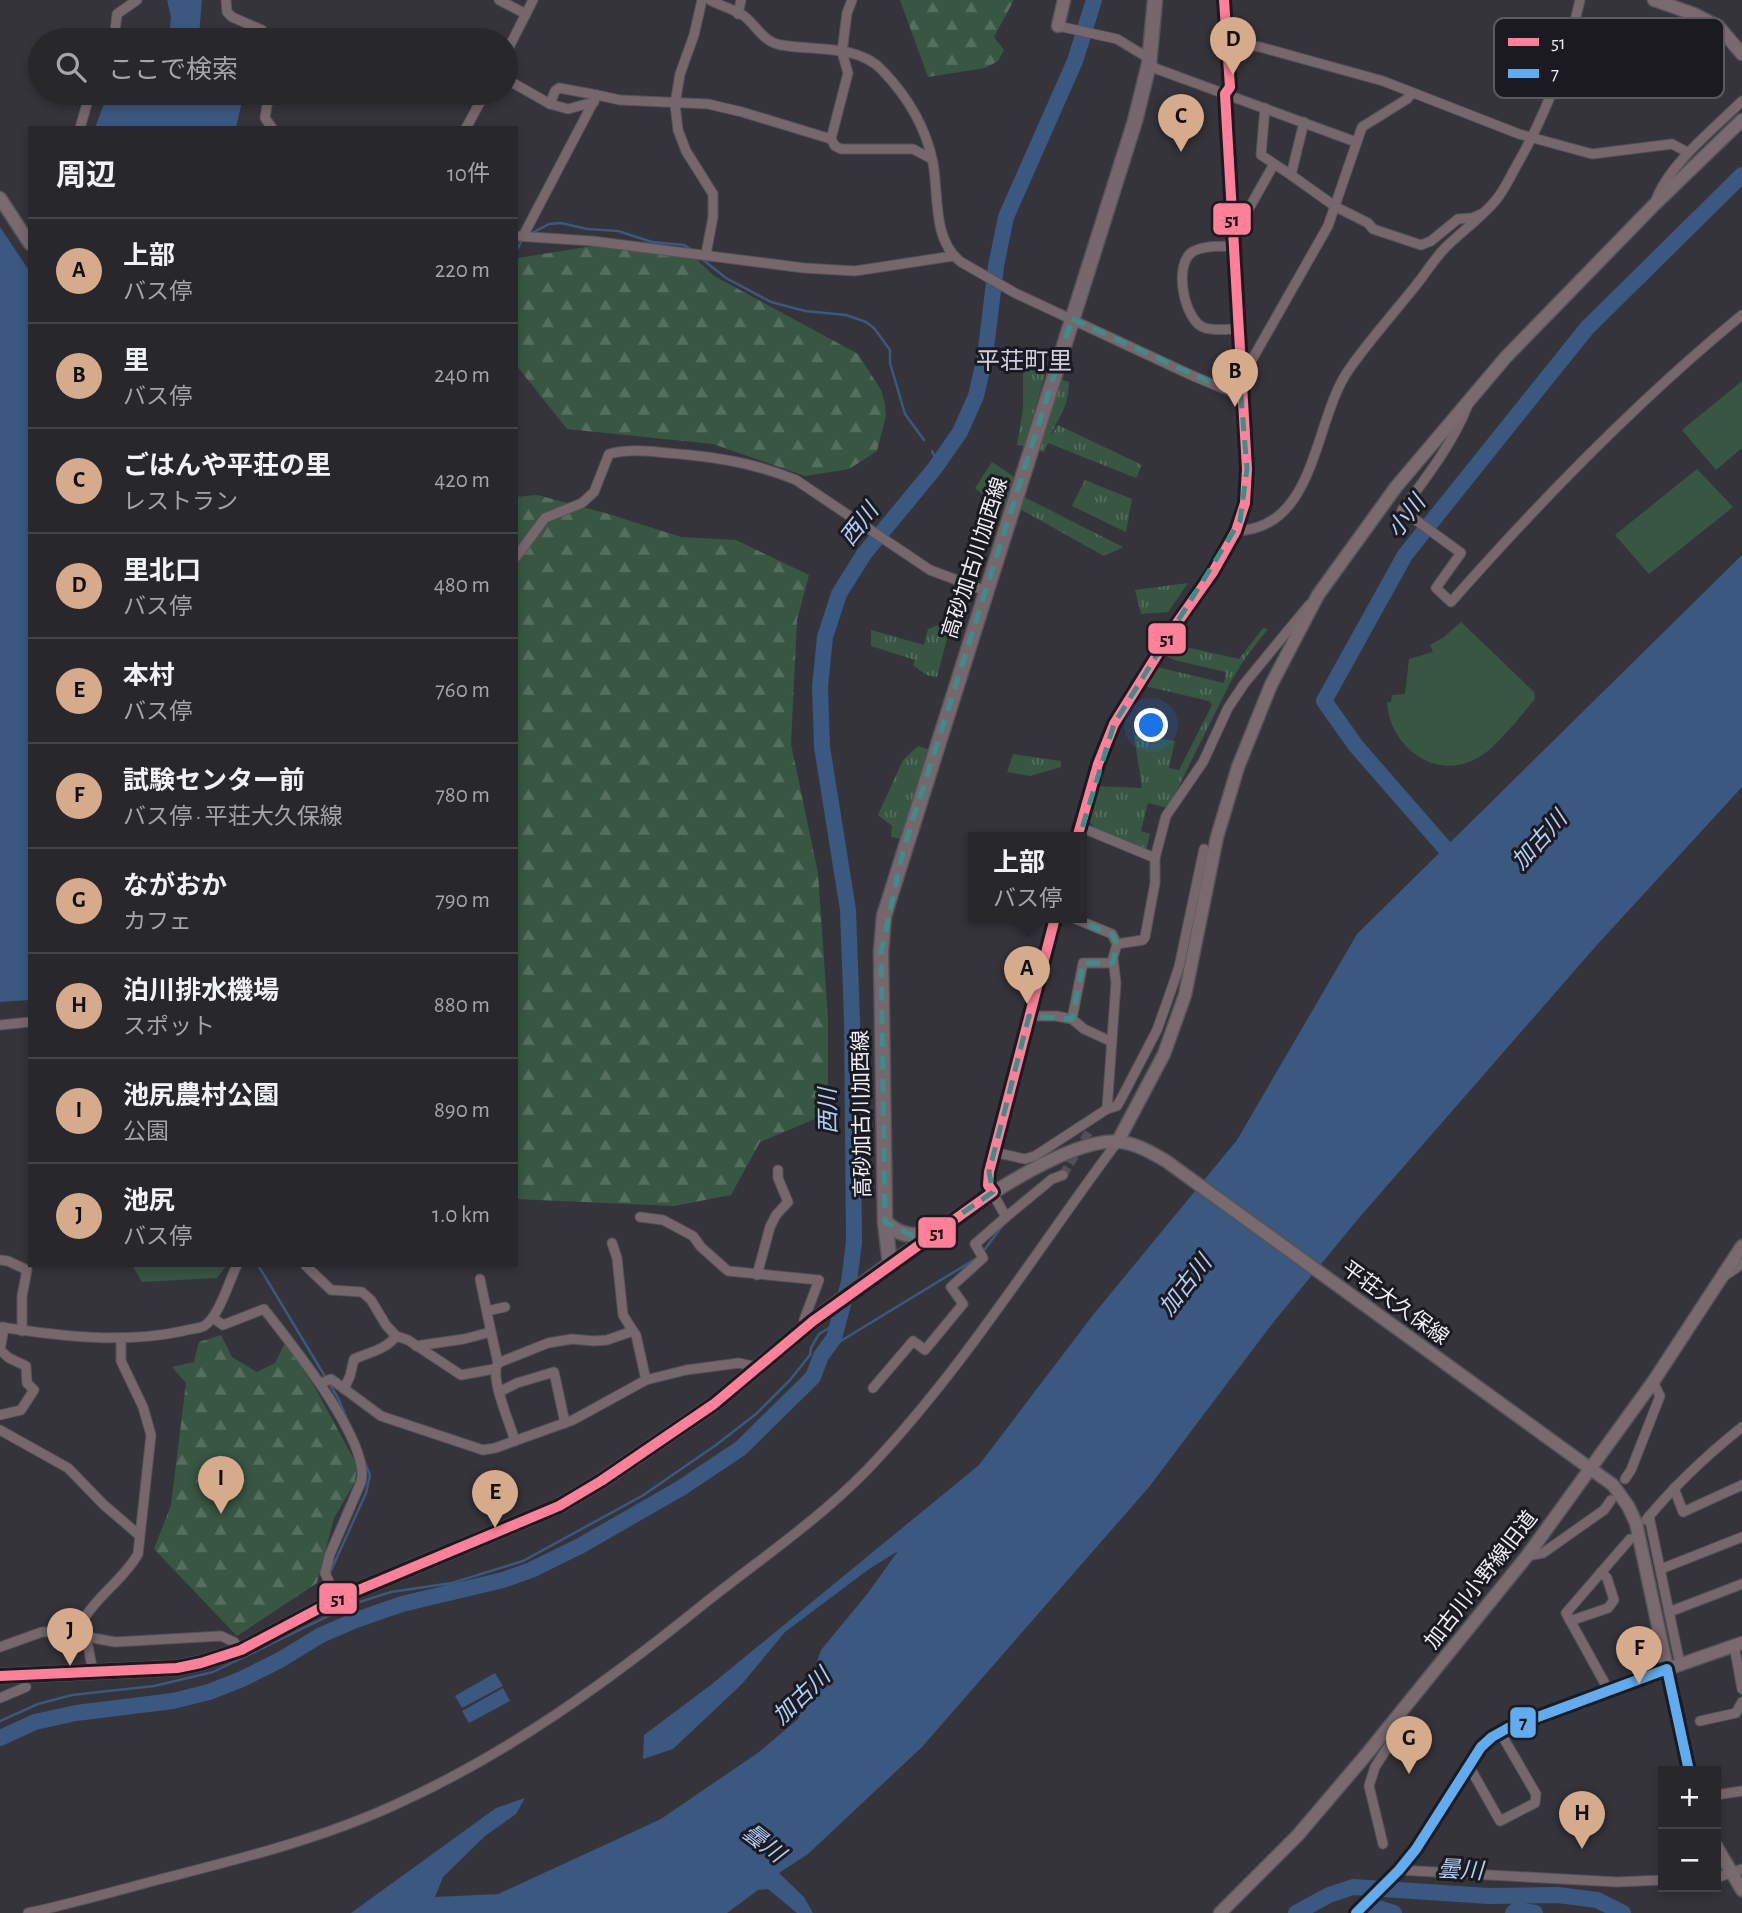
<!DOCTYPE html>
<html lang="ja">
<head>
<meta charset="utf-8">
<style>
  :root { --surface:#28272c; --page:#343338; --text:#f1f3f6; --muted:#a5a5a9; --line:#444448; --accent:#d6ab8b }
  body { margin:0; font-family:"Alegreya Sans","Noto Sans JP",sans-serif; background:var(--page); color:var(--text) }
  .controls { position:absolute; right:21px; bottom:21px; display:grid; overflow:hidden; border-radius:0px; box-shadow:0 4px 10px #0003 }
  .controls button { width:63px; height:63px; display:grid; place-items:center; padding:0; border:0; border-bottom:2px solid var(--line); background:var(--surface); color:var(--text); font:35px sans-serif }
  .you { position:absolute; left:1152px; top:726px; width:24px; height:24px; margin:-18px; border:5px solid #fff; border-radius:50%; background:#1a73e8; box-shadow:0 0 0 10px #1a73e833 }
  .badge { display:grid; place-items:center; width:46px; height:46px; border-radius:50%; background:var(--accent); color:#111; font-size:23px; font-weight:700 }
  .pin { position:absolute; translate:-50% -58px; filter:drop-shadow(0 2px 4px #0008) }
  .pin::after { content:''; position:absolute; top:37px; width:24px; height:21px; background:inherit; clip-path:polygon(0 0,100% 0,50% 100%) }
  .popup { position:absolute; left:968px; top:832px; width:119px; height:91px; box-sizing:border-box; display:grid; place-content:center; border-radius:0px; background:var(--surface); filter:drop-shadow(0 2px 5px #0005); font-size:23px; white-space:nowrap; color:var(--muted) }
  .popup b { font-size:26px; color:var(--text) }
  .popup::after { content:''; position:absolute; left:50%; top:100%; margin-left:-14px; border:14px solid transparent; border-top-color:var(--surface) }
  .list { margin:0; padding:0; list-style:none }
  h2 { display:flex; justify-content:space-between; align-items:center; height:91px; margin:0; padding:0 28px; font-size:30px }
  h2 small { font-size:23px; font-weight:400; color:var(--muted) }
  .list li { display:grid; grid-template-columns:46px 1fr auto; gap:21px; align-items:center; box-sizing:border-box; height:105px; padding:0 28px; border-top:2px solid var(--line) }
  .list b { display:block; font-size:26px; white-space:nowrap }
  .list p { margin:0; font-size:23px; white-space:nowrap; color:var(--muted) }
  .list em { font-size:23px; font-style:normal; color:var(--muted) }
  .icon { flex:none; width:38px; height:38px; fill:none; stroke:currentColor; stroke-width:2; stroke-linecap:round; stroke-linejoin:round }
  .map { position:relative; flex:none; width:1742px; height:1913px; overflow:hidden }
  .search { position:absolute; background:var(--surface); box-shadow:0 4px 10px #0003; left:28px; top:28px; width:490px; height:77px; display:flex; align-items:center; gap:18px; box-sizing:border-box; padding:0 24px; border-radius:38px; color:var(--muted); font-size:26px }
  .panel { position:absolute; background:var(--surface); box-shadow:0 4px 10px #0003; left:28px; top:126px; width:490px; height:1141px; border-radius:0px }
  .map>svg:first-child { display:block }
</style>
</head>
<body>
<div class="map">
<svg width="1742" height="1913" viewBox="0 0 1742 1913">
  <defs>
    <pattern id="grass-tufts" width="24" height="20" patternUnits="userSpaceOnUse" patternTransform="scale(1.75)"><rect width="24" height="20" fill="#385743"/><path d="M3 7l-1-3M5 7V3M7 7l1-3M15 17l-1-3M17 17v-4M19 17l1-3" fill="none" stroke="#556f5f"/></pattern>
    <pattern id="forest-firs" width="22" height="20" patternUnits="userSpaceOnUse" patternTransform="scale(1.75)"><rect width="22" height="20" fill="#385743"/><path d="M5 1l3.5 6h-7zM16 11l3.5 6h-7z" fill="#556f5f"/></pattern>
  </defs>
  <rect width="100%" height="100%" fill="#35343b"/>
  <!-- grass -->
  <g fill="url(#grass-tufts)">
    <path d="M1023,367L1045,375L1024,446L1017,445L1023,408Z"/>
    <path d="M1060,379L1069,382C1068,410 1060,413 1050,437L1058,425L1142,465L1136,478L1048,443L1044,452L1037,450Z"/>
    <path d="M992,462L1016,478L1007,508L990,501L975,488Z"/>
    <path d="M1085,480L1132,499L1126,532L1072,506Z"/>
    <path d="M1024,497L1123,547L1104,556L1020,509Z"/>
    <path d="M1188,583L1168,612L1141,614L1135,590Z"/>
    <path d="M953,616L937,677L926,675L913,665L915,660L871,646V630L924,645L928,629L943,623Z"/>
    <path d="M1263,628L1268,629L1246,657L1230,683L1168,808L1148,803L1141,831L1150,834L1146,850L1105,834L1094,827L1087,818L1095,786L1142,788L1134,735L1175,741L1169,768L1179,770L1212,705L1209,701L1145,686L1157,667L1224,683L1226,672L1174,660L1165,655L1172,644L1239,659Z"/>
    <path d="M918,746L928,749L901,839L891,837L892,826L878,815L903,760Z"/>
    <path d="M1013,754L1061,761V767L1030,776L1007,772Z"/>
  </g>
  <!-- forest -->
  <g fill="url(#forest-firs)">
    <path d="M900,0H1014L994,37L1004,50L998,61L985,68L928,77Z"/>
    <path d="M605,244L694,257L714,276L858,354L881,390L885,404L886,416L877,451L849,469L805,476L713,444L567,429L516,365V261L518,258Z"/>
    <path d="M537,495L609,514L681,537L736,540L809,575L797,620L791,744L818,873L828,1019V1093L824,1115L760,1142L731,1195L674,1206L516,1199V497Z"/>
    <path d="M221,1335L232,1357L257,1372L275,1363L285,1343L313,1384L357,1465L355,1482L334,1518L317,1583L237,1636L154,1549L171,1505L186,1383L172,1367L194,1362L199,1342Z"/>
  </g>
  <!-- garden -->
  <g fill="#385743">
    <path d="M1742,381V448L1716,470L1682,430Z"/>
    <path d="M1697,469L1733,507L1649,574L1615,535Z"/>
    <path d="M1461,622L1534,692L1535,699C1522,714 1496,748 1479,757C1437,783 1389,747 1387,702H1391L1392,695L1405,694L1409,659L1433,652L1430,645L1444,637Z"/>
    <path d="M132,1265H227L217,1278L142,1282Z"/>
  </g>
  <!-- water -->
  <g fill="#3a5880">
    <path d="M167,0H202L199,35L229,40H169L171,17Z"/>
    <path d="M108,93H242V101L236,128H95Z"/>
    <path d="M0,227L30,272V1000L0,1002Z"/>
    <path d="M1742,555V787L1596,946L1358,1219L1272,1324L1149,1487L922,1747L808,1854L779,1873L804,1897L813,1913H797L768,1889L758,1890L727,1913H351L496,1808L525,1798L516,1814L485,1836L443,1877L435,1897L498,1894L661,1819L759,1752L798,1719L821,1650L868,1593L898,1551L869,1569L785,1632L742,1684L673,1749L643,1759L644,1735L712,1684L979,1465L1093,1315L1237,1140L1357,934Z"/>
    <path d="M495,1673L503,1686L462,1708L455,1696Z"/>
    <path d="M503,1688L510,1701L469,1723L462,1711Z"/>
  </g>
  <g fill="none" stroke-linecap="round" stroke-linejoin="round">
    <!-- stream -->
    <g stroke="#3a5880" stroke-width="2.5">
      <path d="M532,233L549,224L561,223L587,229L618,231L652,242L684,245L692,250"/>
      <path d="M516,252L522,240"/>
      <path d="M702,259L726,278L771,302L805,311L846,315L866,322L874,328L890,350V363L905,414L924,440"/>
      <path d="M932,451L938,464"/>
      <path d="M982,1253L1003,1225"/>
      <path d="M258,1265L338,1398L353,1433"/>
      <path d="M826,1350L977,1258"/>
      <path d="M329,1575L366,1493L370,1475L362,1455"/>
      <path d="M318,1598L326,1581"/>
      <path d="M0,1721L38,1704L72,1695L154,1686L213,1672L353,1604L391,1592L452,1583L523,1561L642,1496L716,1445L756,1414L790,1380L810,1355L811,1348L819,1334L837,1323"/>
    </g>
    <!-- river -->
    <g stroke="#3a5880" stroke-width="16">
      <path d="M1458,863L1356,746L1324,701L1405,555L1587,328L1742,175"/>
      <path d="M0,1738L35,1722L76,1713L173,1701L209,1692L242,1679L280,1660L321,1635L356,1620L402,1604L503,1580L531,1570L580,1546L681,1488L741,1448L813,1377L821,1356L834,1338L849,1282L854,1242L852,1020L848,910L822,747L820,687L825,637L839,594L864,554L935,468L960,432L976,396L985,357L996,266L1006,217L1075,61L1094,0"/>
      <path d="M1296,1913L1329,1895L1353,1887L1489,1896L1558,1895L1597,1900L1623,1913"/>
      <path d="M1368,1913L1374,1907L1394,1913"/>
      <path d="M1513,1913L1517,1910L1535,1913"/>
    </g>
    <!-- street-tunnel -->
    <path stroke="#515057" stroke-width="9" stroke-dasharray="9 4.5" stroke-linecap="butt" d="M1063,1175L1090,1130"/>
    <defs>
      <g id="street">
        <path d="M226,0L227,12L232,17L262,30L264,40"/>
        <path d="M499,0L526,14"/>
        <path d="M702,0L694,35L680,74L675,104L678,130L686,151L713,194V217L706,254"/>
        <path d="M710,0C720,6 734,9 744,16C757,26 763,42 781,45C814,51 857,44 882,70C907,96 926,127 933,163C939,195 932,240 961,262L1015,293L1191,375L1241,396"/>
        <path d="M738,14L741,0"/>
        <path d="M1058,26L1117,39L1150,59"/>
        <path d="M114,40L117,14L137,0"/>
        <path d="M1227,48L1245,45L1260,47L1383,81L1519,134L1592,154L1672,144L1687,152"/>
        <path d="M506,53L533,0"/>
        <path d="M1149,64L1157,69L1356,142"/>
        <path d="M506,79L550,104L568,109L594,102"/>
        <path d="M269,93L265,118L272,128"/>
        <path d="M550,104L555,91L559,88L597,95"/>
        <path d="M1265,108L1261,155L1291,175L1304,122"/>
        <path d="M80,128L90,93"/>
        <path d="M466,128L485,93"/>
        <path d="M831,139L848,73L842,52L847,13L852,0"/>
        <path d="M1291,175L1336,207L1368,223L1373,229L1421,245L1431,241L1458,219L1472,218L1481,214"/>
        <path d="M1656,200C1669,164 1715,128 1742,101"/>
        <path d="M1232,215H1244L1247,212L1274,164"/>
        <path d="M516,236L592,241L804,268L855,271L953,256"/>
        <path d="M523,236L597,95L620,100L708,104L742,112L831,139L835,146L841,149H913L932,159"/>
        <path d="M1233,246C1221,247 1205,245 1194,251C1172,262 1184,322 1205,328C1215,331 1228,329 1238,329"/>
        <path d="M1241,379L1328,226L1362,127L1407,99L1412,93"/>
        <path d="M1468,405C1453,443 1426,478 1402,510L1461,553L1436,588L1451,602C1541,500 1637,401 1742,315"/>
        <path d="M1236,531C1318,529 1313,418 1350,368C1369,341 1392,315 1413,289C1424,276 1434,259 1446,247C1462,231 1481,218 1496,200C1505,189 1511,175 1518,163C1547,112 1567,58 1580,0"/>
        <path d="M516,557L545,518L582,503L594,492L609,454C629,449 648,451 668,453C715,457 752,462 796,480L930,570L986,591"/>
        <path d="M1080,827L1155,858"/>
        <path d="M1077,838L1098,764L1114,724L1177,623L1213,572L1236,531L1245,503L1247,469L1225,94L1230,87L1224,0"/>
        <path d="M1073,918L1112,934L1117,944"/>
        <path d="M1029,1016H1056L1072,1019L1084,1029L1110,1041"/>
        <path d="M1072,1019L1083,963H1113"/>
        <path d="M0,1025L30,1022"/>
        <path d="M1107,1109L1117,1106L1120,1101L1157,1030L1167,1002L1179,967L1204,849"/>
        <path d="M993,1152L1025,1159L1035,1156L1107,1109L1116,983L1113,958L1117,944L1143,940L1145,937L1155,883V858L1166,816L1203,762L1228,708L1244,684L1309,605"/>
        <path d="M640,1217L663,1220L693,1236L701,1247L728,1271L819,1280L804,1320L808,1326"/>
        <path d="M1006,1217L1052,1179L1063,1175"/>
        <path d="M612,1243L617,1258L623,1315L633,1331"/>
        <path d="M0,1260L8,1261L27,1270L22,1296V1331"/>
        <path d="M305,1265L331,1290L362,1292L371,1300L386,1325L396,1336L408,1340L461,1375L494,1369"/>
        <path d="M757,1275L770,1227L776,1215L788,1202L778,1178V1170"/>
        <path d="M1723,1277L1742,1264"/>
        <path d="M480,1279L491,1332"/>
        <path d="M487,1311L505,1307"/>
        <path d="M213,1318L223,1325L264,1309C289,1341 372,1443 361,1482L330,1554L325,1573L337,1599"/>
        <path d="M0,1327C59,1336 124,1344 183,1331C189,1329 198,1329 204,1326C219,1317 229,1281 237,1265"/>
        <path d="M416,1346L464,1339L491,1332L498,1363C489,1377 510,1423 515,1441"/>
        <path d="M498,1363L548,1343L572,1339L594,1341L607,1340L633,1331L636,1335L646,1380"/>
        <path d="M321,1383L331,1379L381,1416L483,1450L495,1448L573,1420L646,1380L686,1370L739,1363L757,1367"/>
        <path d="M873,1388L913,1341L925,1350L963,1304L951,1287L983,1258L975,1244L1006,1217L988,1185L987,1178L1055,918"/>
        <path d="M344,1389L350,1376L354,1359C368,1353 387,1349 396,1336"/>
        <path d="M499,1392L517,1383L554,1372L565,1423"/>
        <path d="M0,1415L21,1410L34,1390L27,1383L26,1366L9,1358L0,1350L4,1327"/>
        <path d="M0,1430L68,1468L104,1505L139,1535"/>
        <path d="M1625,1479L1631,1470L1660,1396L1653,1382"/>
        <path d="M1674,1488L1683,1512L1742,1485"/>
        <path d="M1649,1516L1669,1612L1742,1584"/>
        <path d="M1646,1520C1675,1485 1707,1455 1742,1427"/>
        <path d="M1527,1556L1543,1553L1604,1510L1611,1500"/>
        <path d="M1661,1569L1742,1537"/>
        <path d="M1669,1612L1680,1664"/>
        <path d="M1570,1621L1608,1608L1614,1600L1607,1578L1601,1572"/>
        <path d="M1734,1645L1742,1689"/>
        <path d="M0,1647L42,1632H61L115,1642L221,1636L234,1642L241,1650"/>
        <path d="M93,1672L83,1620C98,1595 124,1579 138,1554L151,1435L143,1407L121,1361V1338"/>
        <path d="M1609,1691L1566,1613L1630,1539"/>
        <path d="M0,1698L26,1687"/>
        <path d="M1700,1721L1736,1713L1742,1702"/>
        <path d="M1469,1766L1500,1821L1535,1803L1536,1794L1500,1732"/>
        <path d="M1716,1795L1742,1791"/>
        <path d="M1383,1844L1369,1786L1375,1767L1397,1733L1399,1715"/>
        <path d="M1716,1878L1742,1869"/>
        <path d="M28,1913C75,1903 122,1889 169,1877C247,1857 326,1837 399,1803C509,1753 607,1682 700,1607C756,1562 816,1522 866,1471C962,1371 1035,1252 1118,1141"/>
        <path d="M1356,1913L1399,1870L1617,1882L1663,1880"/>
      </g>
      <g id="secondary">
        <path d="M1654,0L1694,14L1719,27L1742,54"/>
        <path d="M1058,26L1064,0"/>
        <path d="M0,198L30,244"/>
        <path d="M1118,1141L1164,1054L1185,995L1217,837L1238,767L1271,685L1318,595L1396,487L1506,357L1654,205L1742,120"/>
        <path d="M890,1264C938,1230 1063,1134 1121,1142C1137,1144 1152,1153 1166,1161L1613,1485L1628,1506L1636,1523L1689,1771"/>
        <path d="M1716,1846L1742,1890"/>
        <path d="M1399,1870L1416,1849L1481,1747L1499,1732L1633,1681L1742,1643"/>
        <path d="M1220,1913L1298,1835L1366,1755L1527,1556L1653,1382L1742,1246"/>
      </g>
      <g id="primary">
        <path d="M885,1222C903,1239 918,1237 939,1229"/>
        <path d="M0,1676L177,1668L201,1663L241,1650L337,1599L559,1506L601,1481L714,1404L813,1321L890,1264L885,1222L881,952L884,916L1135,121L1149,64L1155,0"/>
      </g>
    </defs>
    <!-- street casing -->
    <use href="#street" stroke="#545358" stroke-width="11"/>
    <!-- secondary casing -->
    <use href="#secondary" stroke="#545358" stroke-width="15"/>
    <!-- primary casing -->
    <use href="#primary" stroke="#545358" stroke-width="17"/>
    <!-- street -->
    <use href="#street" stroke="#76676c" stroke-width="9"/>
    <!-- secondary -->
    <use href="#secondary" stroke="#786a6f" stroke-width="12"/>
    <!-- primary -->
    <use href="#primary" stroke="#76676e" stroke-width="14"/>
    <defs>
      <g id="bus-1">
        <path d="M1077,838L1098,764L1114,724L1177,623L1213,572L1236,531L1245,503L1247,469L1225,94L1230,87L1224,0"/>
        <path d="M0,1676L177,1668L201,1663L241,1650L337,1599L559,1506L601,1481L714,1404L813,1321L993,1192L988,1185L989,1172L1055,918"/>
      </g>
      <path id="bus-2" d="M1356,1913L1399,1870L1416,1849L1481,1747L1492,1737L1508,1728L1667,1669L1689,1771"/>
    </defs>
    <!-- bus-1 casing -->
    <use href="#bus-1" stroke="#1b1a20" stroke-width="16"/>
    <!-- bus-2 casing -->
    <use href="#bus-2" stroke="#1b1a20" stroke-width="16"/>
    <!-- bus-1 -->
    <use href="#bus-1" stroke="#ff8098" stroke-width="10"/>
    <!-- bus-2 -->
    <use href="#bus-2" stroke="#60acee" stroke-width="10"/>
  </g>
  <!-- marked area -->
  <path fill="none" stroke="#3c8e89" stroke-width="5" stroke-dasharray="14 9" stroke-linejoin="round" d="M1072,319L1241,396L1247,469L1240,521L1114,724L1056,913L1112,934L1117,944L1113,963H1083L1072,1019L1029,1016L989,1172L993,1192L939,1229L913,1236L885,1222L881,952L903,851Z"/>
  <g text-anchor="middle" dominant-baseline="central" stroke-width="6" stroke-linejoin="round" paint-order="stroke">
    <!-- street labels -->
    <g font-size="21" fill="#f0eff7" stroke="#1b1a20">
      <text transform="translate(975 558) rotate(-72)">高砂加古川加西線</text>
      <text transform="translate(862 1114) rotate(-91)">高砂加古川加西線</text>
      <text transform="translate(1395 1303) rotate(36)">平荘大久保線</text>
      <text transform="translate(1481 1580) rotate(-52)">加古川小野線旧道</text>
    </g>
    <!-- water labels -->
    <g font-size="23" font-style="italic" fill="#afcef7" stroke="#1b1a20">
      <text transform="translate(1407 517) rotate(-52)">小川</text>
      <text transform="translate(860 525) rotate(-52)">西川</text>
      <text transform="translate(1540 841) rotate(-48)">加古川</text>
      <text transform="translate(829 1111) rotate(-91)">西川</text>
      <text transform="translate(1186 1286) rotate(-52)">加古川</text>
      <text transform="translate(802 1697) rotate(-44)">加古川</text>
      <text transform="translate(763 1844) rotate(38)">曇川</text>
      <text transform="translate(1460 1871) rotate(3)">曇川</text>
    </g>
    <!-- quarter labels -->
    <g font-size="24" fill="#d2cfe0" stroke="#1b1a20">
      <text x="1024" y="362">平荘町里</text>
    </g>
  </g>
  <!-- legend -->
  <rect x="1494" y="18" width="230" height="80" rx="10" fill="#1b1a20" stroke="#5b5a60" stroke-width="2"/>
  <rect x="1508" y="38" width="31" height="8" fill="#ff8098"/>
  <rect x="1508" y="69" width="31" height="9" fill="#60acee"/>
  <g font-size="19" fill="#f0eff7">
    <text x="1551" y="49">51</text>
    <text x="1551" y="80">7</text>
  </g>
  <g stroke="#1b1a20" stroke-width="2.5">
    <rect x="1212" y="202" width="40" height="34" rx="7" fill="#ff8098"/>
    <rect x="1147" y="622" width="40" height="33" rx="7" fill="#ff8098"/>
    <rect x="917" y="1216" width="40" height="33" rx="7" fill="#ff8098"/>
    <rect x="318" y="1582" width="40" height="33" rx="7" fill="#ff8098"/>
    <rect x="1509" y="1706" width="28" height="33" rx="7" fill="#60acee"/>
  </g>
  <g font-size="19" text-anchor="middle" font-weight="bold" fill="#111">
    <text x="1232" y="226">51</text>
    <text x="1167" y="645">51</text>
    <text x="937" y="1239">51</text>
    <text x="338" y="1605">51</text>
    <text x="1523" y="1729">7</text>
  </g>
</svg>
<div class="controls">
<button>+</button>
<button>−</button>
</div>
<div class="you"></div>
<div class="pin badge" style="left:1027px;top:1004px">A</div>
<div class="popup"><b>上部</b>バス停</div>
<div class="pin badge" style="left:1235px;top:407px">B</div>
<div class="pin badge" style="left:1181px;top:152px">C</div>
<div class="pin badge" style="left:1233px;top:75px">D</div>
<div class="pin badge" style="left:495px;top:1528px">E</div>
<div class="pin badge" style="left:1639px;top:1684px">F</div>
<div class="pin badge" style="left:1409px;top:1774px">G</div>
<div class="pin badge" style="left:1582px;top:1849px">H</div>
<div class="pin badge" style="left:221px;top:1514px">I</div>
<div class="pin badge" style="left:70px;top:1666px">J</div>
<div class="search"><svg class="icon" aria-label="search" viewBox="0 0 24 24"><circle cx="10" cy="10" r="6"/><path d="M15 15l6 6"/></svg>ここで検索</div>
<section class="panel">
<h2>周辺<small>10件</small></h2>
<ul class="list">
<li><span class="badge">A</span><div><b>上部</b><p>バス停</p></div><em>220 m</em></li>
<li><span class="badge">B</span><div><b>里</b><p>バス停</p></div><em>240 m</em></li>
<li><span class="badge">C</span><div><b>ごはんや平荘の里</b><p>レストラン</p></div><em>420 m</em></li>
<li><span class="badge">D</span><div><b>里北口</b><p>バス停</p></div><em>480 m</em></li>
<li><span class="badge">E</span><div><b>本村</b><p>バス停</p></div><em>760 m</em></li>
<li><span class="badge">F</span><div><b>試験センター前</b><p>バス停 · 平荘大久保線</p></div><em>780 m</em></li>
<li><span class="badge">G</span><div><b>ながおか</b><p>カフェ</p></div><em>790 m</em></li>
<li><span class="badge">H</span><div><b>泊川排水機場</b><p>スポット</p></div><em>880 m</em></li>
<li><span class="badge">I</span><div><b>池尻農村公園</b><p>公園</p></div><em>890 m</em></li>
<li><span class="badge">J</span><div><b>池尻</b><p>バス停</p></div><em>1.0 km</em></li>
</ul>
</section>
</div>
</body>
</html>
